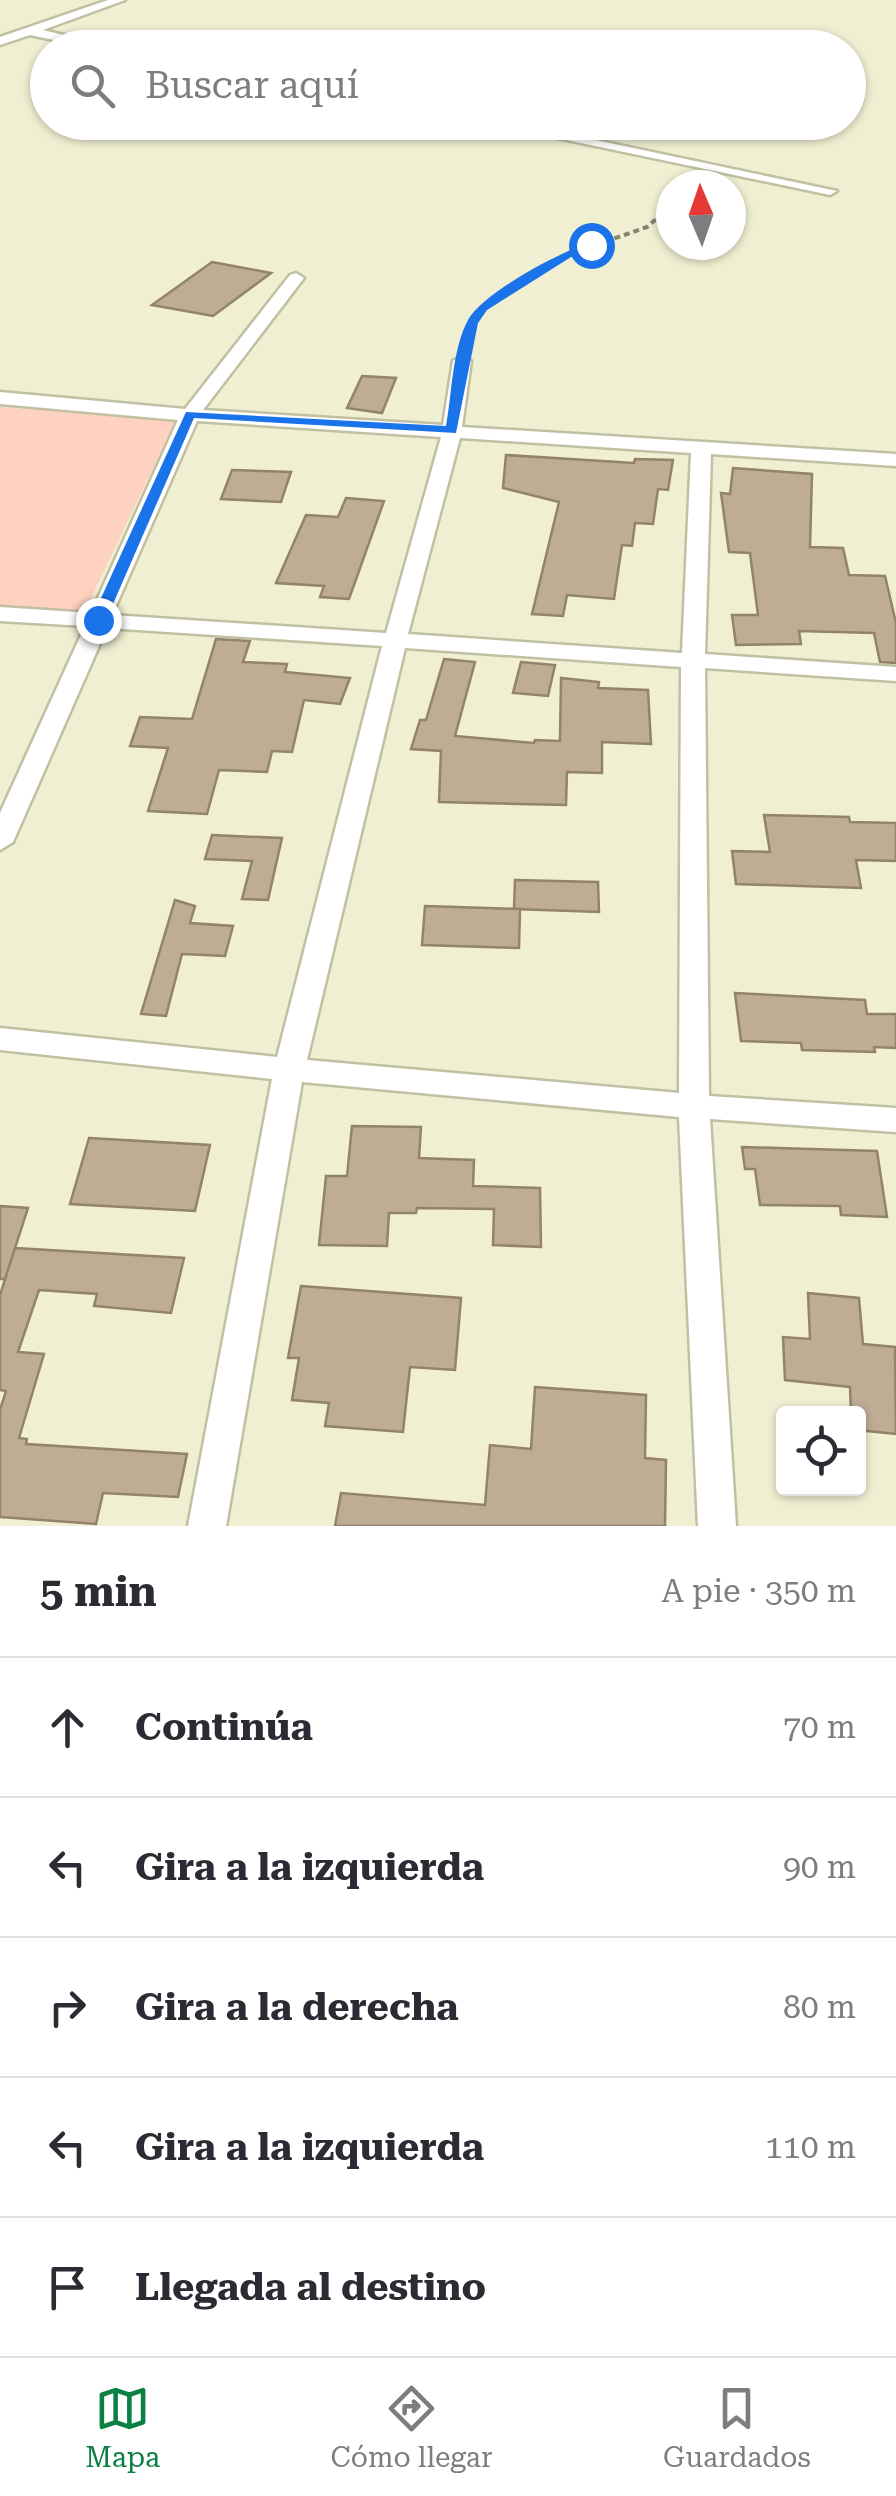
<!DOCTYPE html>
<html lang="es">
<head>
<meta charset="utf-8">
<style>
  :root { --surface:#fff; --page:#f7f7f7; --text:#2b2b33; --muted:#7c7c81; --line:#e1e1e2; --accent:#0b8043 }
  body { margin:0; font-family:"Roboto Serif",serif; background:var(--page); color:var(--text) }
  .controls { position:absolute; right:30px; bottom:30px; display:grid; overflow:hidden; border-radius:10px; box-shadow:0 2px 8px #0004 }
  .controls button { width:90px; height:90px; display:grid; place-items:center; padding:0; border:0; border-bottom:2px solid var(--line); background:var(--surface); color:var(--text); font:50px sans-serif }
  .compass { position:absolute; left:656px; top:170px; width:90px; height:90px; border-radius:50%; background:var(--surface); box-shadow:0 2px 8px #0004; rotate:358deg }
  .stop { position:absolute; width:30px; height:30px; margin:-22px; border:8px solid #1a73e8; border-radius:50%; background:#fff }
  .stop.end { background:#1a73e8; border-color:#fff; box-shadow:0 2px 10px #0008 }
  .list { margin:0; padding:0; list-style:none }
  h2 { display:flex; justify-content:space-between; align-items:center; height:130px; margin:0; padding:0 40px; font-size:42px }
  h2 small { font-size:32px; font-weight:400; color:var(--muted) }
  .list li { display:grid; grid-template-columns:65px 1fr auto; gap:30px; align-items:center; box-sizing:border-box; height:140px; padding:0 40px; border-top:2px solid var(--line) }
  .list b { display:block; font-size:38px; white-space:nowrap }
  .list em { font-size:32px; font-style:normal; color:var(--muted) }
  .icon { flex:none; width:55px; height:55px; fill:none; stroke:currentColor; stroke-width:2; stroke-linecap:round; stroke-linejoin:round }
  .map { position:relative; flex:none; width:896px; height:1526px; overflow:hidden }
  .search { position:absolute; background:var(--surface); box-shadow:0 2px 8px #0004; left:30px; right:30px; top:30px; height:110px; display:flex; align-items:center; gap:25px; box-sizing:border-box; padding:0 35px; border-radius:55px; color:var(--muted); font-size:38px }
  .sheet { height:830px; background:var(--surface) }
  nav { display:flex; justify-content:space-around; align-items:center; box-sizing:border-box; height:140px; border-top:2px solid var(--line); background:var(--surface); font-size:28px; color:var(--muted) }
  nav a { display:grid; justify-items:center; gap:5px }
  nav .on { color:var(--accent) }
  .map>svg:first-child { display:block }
</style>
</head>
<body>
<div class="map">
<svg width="896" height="1526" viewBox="0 0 896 1526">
  <rect width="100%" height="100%" fill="#f0efd2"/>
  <!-- green -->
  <path fill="#fdd2c0" d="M0,407L176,420L85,611L0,607Z"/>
  <!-- building -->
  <g fill="#beac95" stroke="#93826c" stroke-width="2.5">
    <path d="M212,262L271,273L213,316L152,305Z"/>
    <path d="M362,376L396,378L382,413L347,408Z"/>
    <path d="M506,455L634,463L635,459L673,460L668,490L658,489L653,524L635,523L632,546L622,545L614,599L567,595L563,616L532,614L559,502L503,488Z"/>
    <path d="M733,468L812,474L810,547L843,548L849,575L885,576L896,623V663L880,662L874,633L799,631L801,644L736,645L732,615H758L750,553L729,552L721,493L730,494Z"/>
    <path d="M232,470L291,472L281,502L221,499Z"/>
    <path d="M346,498L384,501L349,599L320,597L324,586L276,583L306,515L338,517Z"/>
    <path d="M216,639L250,641L243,662L287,664L285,672L350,678L340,704L304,700L292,752L272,751L267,772L219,770L207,814L148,811L168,748L130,746L140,717L192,719Z"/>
    <path d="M444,659L475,662L455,736L534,743L535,740L560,741L561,678L599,682L598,688L648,690L651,744L602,742V773L567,772L566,805L439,802L441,751L411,749L420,720H426Z"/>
    <path d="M521,662L555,665L548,696L513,693Z"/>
    <path d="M764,815L849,817L850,822L896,823V861L856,860L861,888L736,884L732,851L770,852Z"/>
    <path d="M212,835L282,838L268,900L242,899L252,861L205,859Z"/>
    <path d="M515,880L598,882L599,912L514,909Z"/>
    <path d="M175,900L195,906L190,923L233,926L225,956L182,954L166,1016L141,1014Z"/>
    <path d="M425,906L520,909L519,948L422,945Z"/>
    <path d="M735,993L865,1000L867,1014H896V1048L874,1047L875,1052L802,1050L801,1043L741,1041Z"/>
    <path d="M352,1126L421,1127L419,1158L474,1160L473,1186L540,1188L541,1247L493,1245L494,1209L417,1208L416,1213H389L387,1246L319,1245L326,1176H347Z"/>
    <path d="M89,1138L210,1145L195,1211L70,1204Z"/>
    <path d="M742,1147L877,1151L887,1217L841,1215L840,1206L760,1205L755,1169H745Z"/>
    <path d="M0,1206L28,1208L15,1248L184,1258L171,1313L94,1306L97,1294L39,1290L18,1352L44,1354L19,1438L27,1439L26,1444L187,1454L178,1497L103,1493L96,1524L0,1517V1410L6,1391L0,1390V1295L15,1248L5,1279H0Z"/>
    <path d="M301,1286L461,1298L455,1370L410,1367L403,1432L325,1426L329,1403L292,1400L299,1358H288Z"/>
    <path d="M808,1293L859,1298L863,1344L895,1347L896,1434L858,1430V1414H851L850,1387L785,1380L783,1337L810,1339Z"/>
    <path d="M535,1387L646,1395L645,1458L666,1460L665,1526H335L341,1493L485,1505L490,1445L531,1449Z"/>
  </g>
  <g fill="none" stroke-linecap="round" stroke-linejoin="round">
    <defs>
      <g id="street">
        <path d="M108,0H125L43,30L118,48H92L30,35L0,45V37Z"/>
        <path d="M481,122H510L837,191L830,195Z"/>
        <path d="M296,273L304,278L203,410L443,425L453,361L462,356L471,361L462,427L896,454V466L711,454L705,654L896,667V681L705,668L709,1096L896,1108V1132L710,1119L736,1526H698L679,1117L302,1082L226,1526H188L272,1079L0,1050V1028L277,1057L382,646L107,628L13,842L0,850V813L85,626L0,621V607L91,613L178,420L0,404V392L185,409L290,275ZM197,421L441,437L386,633L112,615ZM460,438L691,453L682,653L408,634ZM405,648L681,667L679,1093L307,1060Z"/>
      </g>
    </defs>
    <!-- street casing -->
    <use href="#street" stroke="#c1c0a3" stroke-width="5"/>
    <!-- path -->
    <path stroke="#848470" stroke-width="4" stroke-dasharray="6 4" stroke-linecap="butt" d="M467,344L472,322L483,308L567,255L647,227L671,206"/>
    <!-- street -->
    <use href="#street" fill="#fff" fill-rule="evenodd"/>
  </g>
  <!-- route -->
  <path fill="#1a73e8" d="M591,242L594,247L571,257L487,310L478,323L456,433L194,418L106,620L93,623L91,620L186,412L446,426C452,394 452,350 468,320C484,292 560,252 591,242Z"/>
</svg>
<div class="controls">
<button><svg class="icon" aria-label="locate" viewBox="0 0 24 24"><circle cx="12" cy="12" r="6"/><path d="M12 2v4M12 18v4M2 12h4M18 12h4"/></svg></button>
</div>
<svg class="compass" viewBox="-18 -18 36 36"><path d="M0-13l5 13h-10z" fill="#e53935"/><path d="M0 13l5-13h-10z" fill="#7c7c81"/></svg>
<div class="stop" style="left:591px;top:245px"></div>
<div class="stop end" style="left:98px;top:620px"></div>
<div class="search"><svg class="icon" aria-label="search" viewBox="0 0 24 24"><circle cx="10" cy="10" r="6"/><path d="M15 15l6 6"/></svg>Buscar aquí</div>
</div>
<section class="sheet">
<h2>5 min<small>A pie · 350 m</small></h2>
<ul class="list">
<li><svg class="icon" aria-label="ahead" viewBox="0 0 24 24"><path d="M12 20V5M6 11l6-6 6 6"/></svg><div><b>Continúa</b></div><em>70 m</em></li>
<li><svg class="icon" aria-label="left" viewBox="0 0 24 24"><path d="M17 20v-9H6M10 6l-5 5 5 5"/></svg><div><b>Gira a la izquierda</b></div><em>90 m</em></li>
<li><svg class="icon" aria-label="right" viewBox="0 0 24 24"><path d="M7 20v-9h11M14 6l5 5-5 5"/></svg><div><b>Gira a la derecha</b></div><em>80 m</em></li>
<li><svg class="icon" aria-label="left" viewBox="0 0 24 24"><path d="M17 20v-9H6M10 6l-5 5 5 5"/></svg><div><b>Gira a la izquierda</b></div><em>110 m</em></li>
<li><svg class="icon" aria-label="arrive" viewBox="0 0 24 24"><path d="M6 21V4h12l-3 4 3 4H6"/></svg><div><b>Llegada al destino</b></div></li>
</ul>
</section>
<nav>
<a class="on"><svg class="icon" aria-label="map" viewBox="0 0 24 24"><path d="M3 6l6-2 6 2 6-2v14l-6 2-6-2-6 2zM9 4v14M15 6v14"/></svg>Mapa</a>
<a><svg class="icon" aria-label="directions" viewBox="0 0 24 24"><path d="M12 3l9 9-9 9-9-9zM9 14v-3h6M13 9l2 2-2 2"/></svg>Cómo llegar</a>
<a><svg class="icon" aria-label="saved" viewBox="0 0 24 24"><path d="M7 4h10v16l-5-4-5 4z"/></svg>Guardados</a>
</nav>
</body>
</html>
